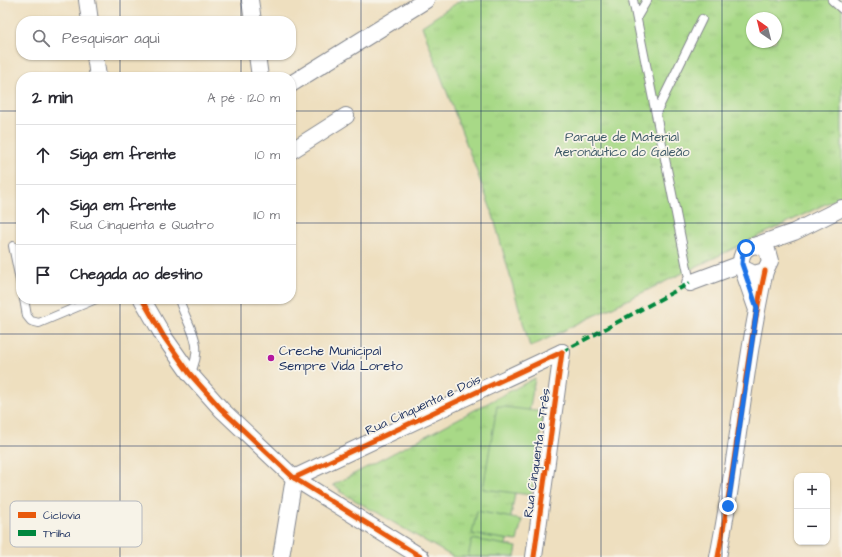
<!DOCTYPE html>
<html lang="pt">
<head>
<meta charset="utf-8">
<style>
  :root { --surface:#fff; --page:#f2f2f3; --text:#2b2b33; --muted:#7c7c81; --line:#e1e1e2 }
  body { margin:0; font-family:"Architects Daughter",sans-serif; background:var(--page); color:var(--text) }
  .controls { position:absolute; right:12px; bottom:12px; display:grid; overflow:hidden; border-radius:8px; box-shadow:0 1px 3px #0004 }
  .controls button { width:36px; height:36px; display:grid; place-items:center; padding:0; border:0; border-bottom:1px solid var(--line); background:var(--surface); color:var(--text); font:20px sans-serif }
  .compass { position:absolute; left:746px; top:12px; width:36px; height:36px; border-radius:50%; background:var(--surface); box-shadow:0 1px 3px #0004; rotate:325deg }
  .stop { position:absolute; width:12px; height:12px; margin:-9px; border:3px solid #1a73e8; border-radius:50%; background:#fff }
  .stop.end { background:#1a73e8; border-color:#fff; box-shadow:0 1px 4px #0008 }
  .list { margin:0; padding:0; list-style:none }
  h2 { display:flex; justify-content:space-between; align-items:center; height:52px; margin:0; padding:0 16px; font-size:17px }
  h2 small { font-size:13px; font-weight:400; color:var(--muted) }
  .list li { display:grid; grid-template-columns:26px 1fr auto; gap:12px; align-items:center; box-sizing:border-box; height:60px; padding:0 16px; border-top:1px solid var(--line) }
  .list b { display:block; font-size:15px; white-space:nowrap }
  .list p { margin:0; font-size:13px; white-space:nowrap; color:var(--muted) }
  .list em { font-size:13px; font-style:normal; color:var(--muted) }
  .icon { flex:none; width:22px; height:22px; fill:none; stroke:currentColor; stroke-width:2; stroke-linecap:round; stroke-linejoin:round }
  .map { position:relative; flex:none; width:842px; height:557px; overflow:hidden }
  .search { position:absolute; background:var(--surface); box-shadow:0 1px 3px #0004; left:16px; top:16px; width:280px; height:44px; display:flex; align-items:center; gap:10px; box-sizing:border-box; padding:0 14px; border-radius:16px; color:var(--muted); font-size:15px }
  .panel { position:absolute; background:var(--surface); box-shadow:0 1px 3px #0004; left:16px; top:72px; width:280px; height:232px; border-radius:16px }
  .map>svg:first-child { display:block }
</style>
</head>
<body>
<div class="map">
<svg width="842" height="557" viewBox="0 0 842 557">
  <defs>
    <pattern id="park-tufts" width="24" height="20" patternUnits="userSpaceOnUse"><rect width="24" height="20" fill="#a8d987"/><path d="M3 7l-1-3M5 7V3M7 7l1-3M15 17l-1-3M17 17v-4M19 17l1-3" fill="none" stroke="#90bb77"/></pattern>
  </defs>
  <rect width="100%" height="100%" fill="#f7f3e8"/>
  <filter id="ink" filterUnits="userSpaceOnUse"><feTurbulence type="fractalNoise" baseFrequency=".025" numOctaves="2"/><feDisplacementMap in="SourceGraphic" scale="8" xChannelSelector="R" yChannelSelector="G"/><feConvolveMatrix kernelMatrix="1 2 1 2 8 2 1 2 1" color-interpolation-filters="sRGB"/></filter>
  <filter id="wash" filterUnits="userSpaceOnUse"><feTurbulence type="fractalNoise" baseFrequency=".012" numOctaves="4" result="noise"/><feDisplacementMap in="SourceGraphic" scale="16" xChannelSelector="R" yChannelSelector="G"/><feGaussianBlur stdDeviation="0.9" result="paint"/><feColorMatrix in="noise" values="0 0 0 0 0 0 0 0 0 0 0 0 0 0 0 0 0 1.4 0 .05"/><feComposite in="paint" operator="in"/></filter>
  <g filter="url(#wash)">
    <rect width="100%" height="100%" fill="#eedfbf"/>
    <!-- park -->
    <g fill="url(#park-tufts)" stroke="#628472" fill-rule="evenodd">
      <path d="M461,0H842V196L530,347L492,212L422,26ZM752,18H776V42H752Z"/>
      <path d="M535,378L504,557H453L339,491L341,490L333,485Z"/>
    </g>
    <!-- pitch -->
    <g fill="#a8d987" stroke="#628472">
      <path d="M497,406L544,412L531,495L483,489Z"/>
      <path d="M477,511L522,520L517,541L472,534Z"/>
      <path d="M472,539L517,547L515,557H468Z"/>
    </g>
  </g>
  <g filter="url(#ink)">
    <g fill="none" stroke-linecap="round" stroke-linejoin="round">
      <defs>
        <g id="service">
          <path d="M633,0L690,283"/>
          <path d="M832,0L842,9"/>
          <path d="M637,17L647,0"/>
          <path d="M656,113L702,19"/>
          <path d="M13,246L21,285"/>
          <path d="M24,299L27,316L31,321L39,323L96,299"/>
          <path d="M179,299C188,329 206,342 190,374"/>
        </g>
        <g id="minor">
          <path d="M87,0L90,21"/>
          <path d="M250,0L253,21"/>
          <path d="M95,55L98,77"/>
          <path d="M257,55L260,77"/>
          <path d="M291,84L426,0"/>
          <path d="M291,151L346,116"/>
          <path d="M757,245L794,232L842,208"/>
          <path d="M744,269L754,274L765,271L770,261L767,250C754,240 740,248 741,264L756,307"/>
          <path d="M690,283L741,264"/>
          <path d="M142,299L164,337L190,374L222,410L294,478L421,557"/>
          <path d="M294,478L562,352"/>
          <path d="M281,557L294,478"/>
          <path d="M534,557L562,352"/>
          <path d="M718,557C737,462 744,365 765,271"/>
        </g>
      </defs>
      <!-- service casing -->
      <use href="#service" stroke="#84878e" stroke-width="10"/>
      <!-- minor casing -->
      <use href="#minor" stroke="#84878e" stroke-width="18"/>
      <!-- service -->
      <use href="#service" stroke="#fff" stroke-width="8"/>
      <!-- minor -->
      <use href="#minor" stroke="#fff" stroke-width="16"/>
      <!-- quiet -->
      <path stroke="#00873e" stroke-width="4" stroke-dasharray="8 4" stroke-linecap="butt" d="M562,352L690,283"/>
      <defs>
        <g id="cycleway">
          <path d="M142,299L164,337L190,374L222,410L294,478L421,557"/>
          <path d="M294,478L562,352"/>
          <path d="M534,557L562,352"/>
          <path d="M718,557C737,462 744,365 765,271"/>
        </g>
      </defs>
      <!-- cycleway casing -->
      <use href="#cycleway" stroke="#f7f3e8" stroke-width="8"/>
      <!-- cycleway -->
      <use href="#cycleway" stroke="#e8590c" stroke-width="5"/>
    </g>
  </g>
  <g fill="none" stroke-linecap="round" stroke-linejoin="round" filter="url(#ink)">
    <!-- route -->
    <path stroke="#1a73e8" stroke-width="5" d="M728,506L757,308L742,264L743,252L746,248"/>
  </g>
  <!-- grid -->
  <path fill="none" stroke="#1b2f5e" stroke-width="1" stroke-opacity="0.55" d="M120,0V21M241,0V21M361,0V557M481,0V557M601,0V557M722,0V557M120,55V77M241,55V77M0,111H21M291,111H842M0,223H21M291,223H842M120,299V557M241,299V557M0,334H842M0,446H842"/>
  <!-- markers -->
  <circle fill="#b5179e" stroke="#f7f3e8" stroke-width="1.5" cx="271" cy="358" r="4"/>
  <g text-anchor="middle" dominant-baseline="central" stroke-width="3.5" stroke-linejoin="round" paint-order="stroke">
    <!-- park labels -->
    <g font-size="13" fill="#3e5a68" stroke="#f7f3e8">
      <text x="622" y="137">Parque de Material<tspan x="622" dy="15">Aeronáutico do Galeão</tspan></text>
    </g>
    <!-- poi labels -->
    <g font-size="13" fill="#1b2f5e" stroke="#f7f3e8" text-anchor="start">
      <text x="279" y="351">Creche Municipal<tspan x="279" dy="15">Sempre Vida Loreto</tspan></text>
    </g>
    <!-- street labels -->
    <g font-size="13" fill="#1b2f5e" stroke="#f7f3e8">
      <text transform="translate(423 405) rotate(-25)">Rua Cinquenta e Dois</text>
      <text transform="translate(537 453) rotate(-82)">Rua Cinquenta e Três</text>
    </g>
  </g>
  <!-- legend -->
  <rect x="10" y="501" width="132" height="46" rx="6" fill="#f7f3e8" stroke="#b5b8bf" stroke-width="1"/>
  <rect x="18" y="512" width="18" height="6" fill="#e8590c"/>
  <rect x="18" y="530" width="18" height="6" fill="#00873e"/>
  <g font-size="11" fill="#1b2f5e">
    <text x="43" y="519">Ciclovia</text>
    <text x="43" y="537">Trilha</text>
  </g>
</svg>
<div class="controls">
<button>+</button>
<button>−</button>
</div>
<svg class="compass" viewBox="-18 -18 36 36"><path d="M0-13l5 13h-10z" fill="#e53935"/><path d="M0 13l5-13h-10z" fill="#7c7c81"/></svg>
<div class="stop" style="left:746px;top:248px"></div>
<div class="stop end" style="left:728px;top:506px"></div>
<div class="search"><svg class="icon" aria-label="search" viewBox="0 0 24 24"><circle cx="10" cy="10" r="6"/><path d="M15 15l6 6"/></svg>Pesquisar aqui</div>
<section class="panel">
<h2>2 min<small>A pé · 120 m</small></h2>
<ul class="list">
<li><svg class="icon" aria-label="ahead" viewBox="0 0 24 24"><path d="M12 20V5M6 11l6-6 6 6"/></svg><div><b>Siga em frente</b></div><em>10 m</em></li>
<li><svg class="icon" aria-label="ahead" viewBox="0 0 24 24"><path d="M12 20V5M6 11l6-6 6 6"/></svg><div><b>Siga em frente</b><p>Rua Cinquenta e Quatro</p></div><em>110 m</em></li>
<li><svg class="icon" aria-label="arrive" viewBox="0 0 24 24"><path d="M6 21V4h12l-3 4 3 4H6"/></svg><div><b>Chegada ao destino</b></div></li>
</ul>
</section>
</div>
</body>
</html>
